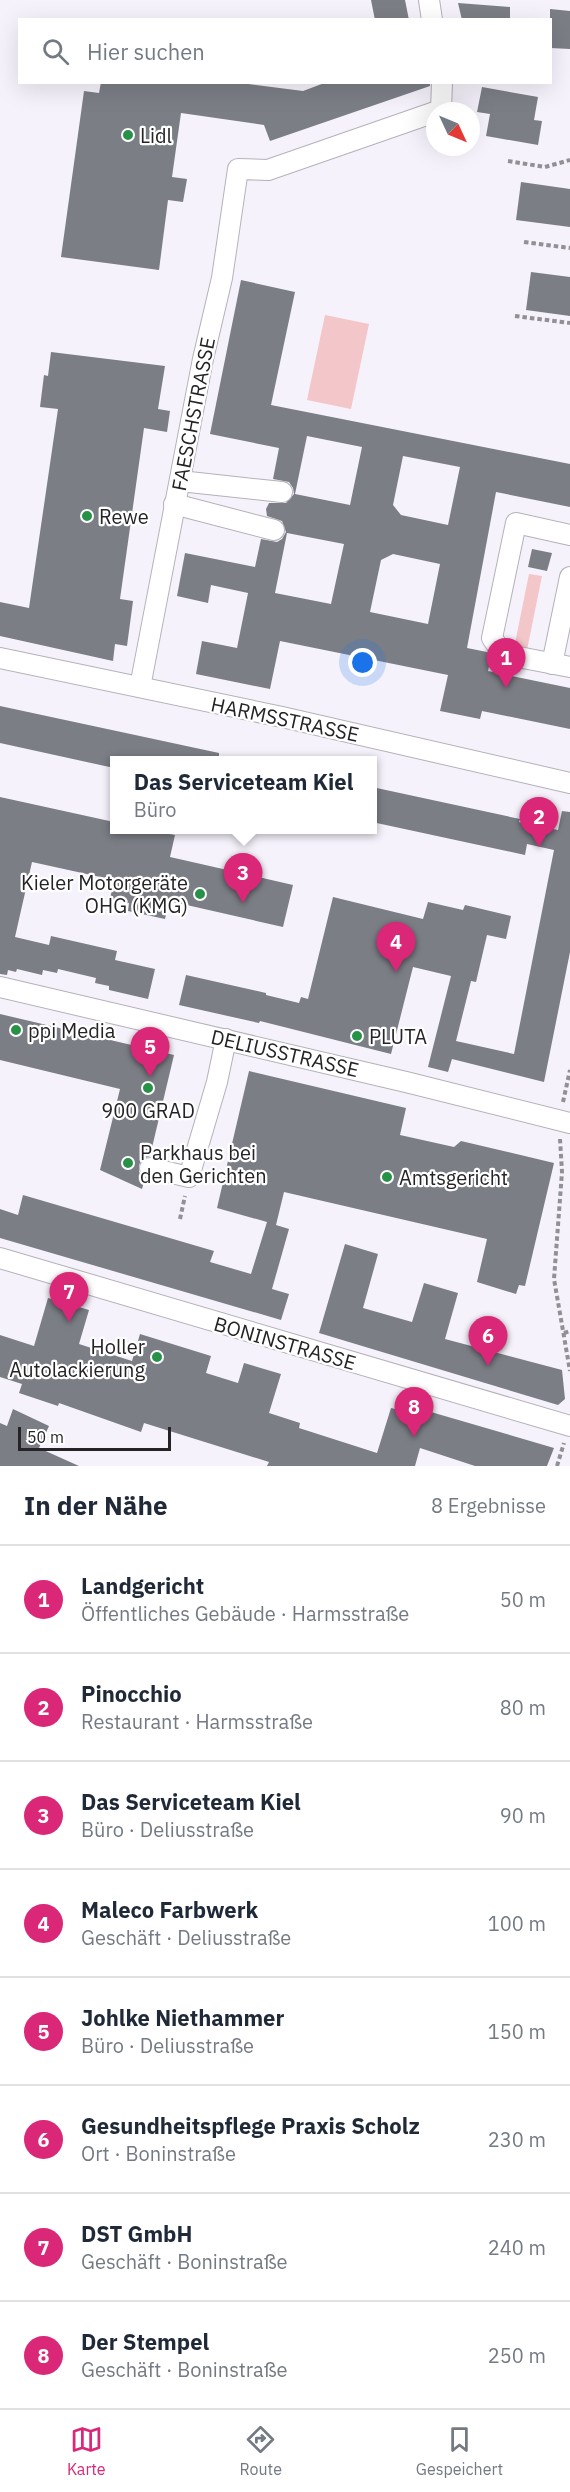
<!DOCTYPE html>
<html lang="de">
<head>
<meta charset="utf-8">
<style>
  :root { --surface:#fff; --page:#f6f6f7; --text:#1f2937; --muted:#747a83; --line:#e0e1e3; --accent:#db2777 }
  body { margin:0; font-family:"IBM Plex Sans",sans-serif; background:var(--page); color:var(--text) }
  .compass { position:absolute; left:426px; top:102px; width:54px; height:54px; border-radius:50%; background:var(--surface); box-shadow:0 6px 24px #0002; rotate:134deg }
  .scale { position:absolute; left:18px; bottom:15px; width:153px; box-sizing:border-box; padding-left:6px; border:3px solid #252326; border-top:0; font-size:16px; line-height:21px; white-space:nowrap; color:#252326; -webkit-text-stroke:4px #fff; paint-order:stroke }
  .you { position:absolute; left:363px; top:663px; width:21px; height:21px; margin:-15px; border:4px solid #fff; border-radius:50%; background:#1a73e8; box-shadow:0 0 0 9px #1a73e833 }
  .badge { display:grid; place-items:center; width:39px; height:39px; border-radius:50%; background:var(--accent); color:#fff; font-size:20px; font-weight:700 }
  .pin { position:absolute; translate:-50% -50px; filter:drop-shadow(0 2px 3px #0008) }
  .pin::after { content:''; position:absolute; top:32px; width:21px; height:18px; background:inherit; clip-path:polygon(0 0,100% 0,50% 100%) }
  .popup { position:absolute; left:110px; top:756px; width:267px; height:78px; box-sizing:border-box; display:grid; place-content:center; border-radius:0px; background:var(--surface); filter:drop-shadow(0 2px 4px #0005); font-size:20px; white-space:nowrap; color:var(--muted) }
  .popup b { font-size:22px; color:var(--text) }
  .popup::after { content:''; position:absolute; left:50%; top:100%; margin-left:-12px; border:12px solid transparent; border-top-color:var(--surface) }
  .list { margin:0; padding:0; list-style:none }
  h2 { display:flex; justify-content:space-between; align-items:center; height:78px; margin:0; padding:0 24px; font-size:26px }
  h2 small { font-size:20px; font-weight:400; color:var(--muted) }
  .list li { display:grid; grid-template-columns:39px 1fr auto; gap:18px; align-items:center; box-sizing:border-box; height:108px; padding:0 24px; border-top:2px solid var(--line) }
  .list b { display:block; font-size:22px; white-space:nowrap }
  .list p { margin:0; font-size:20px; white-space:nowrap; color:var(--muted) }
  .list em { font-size:20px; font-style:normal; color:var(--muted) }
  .icon { flex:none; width:33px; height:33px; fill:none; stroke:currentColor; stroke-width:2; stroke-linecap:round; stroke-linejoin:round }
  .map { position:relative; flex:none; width:570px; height:1466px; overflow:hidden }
  .search { position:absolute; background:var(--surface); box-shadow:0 6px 24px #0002; left:18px; right:18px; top:18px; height:66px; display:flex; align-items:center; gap:15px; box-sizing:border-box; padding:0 21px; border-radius:0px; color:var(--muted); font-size:22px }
  .sheet { height:942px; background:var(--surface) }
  nav { display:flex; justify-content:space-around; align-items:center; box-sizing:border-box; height:84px; border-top:2px solid var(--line); background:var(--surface); font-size:16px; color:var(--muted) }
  nav a { display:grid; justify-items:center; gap:3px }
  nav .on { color:var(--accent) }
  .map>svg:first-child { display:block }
</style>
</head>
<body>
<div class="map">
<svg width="570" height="1466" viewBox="0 0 570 1466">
  <rect width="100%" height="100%" fill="#f6f2fb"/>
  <!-- green -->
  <g fill="#f3c6c9">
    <path d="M325,315L369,324L351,409L307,400Z"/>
    <path d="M529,574L542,576L527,650L514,648Z"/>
  </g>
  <!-- building -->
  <g fill="#7c7e86" fill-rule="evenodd">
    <path d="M371,0H405L409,20H375Z"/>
    <path d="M458,3L510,7V20H462Z"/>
    <path d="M550,9L570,11V49L550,48Z"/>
    <path d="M101,82H233L303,91L327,82H430V86L270,141L264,125L181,113L172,177L187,179L183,202L168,200L159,270L61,257L84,91L99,93Z"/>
    <path d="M482,87L538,97L534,120L542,121L538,145L486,136L490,114L477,112Z"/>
    <path d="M521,182L570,189V227L516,220Z"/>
    <path d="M531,272L570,277V316L526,310Z"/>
    <path d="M241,280L295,292L271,405L570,464V507L496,492L467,648L487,652L491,657L488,671L570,688V729L482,711L480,719L440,711L448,675L280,641L270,689L196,674L202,641L237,648L248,593L211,585L208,603L177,596L185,553L255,567L261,539L277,542L282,539L286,532L282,521L267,516L266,509L269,503H286L294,494L293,488L289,482L273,479L279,448L210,434ZM307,436L362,447L350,505L295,494ZM403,456L460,467L448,525L401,515L393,505ZM287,533L344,544L331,604L275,593ZM393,554L440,564L428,624L370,612L381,560Z"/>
    <path d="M51,352L165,366L158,409L170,411L167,432L144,428L120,599L133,601L127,646L115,644L113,661L0,636V602L29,608L58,409L40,407L44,375L48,376Z"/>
    <path d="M532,549L552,553L547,571L528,567Z"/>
    <path d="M0,706L219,753V760H114V768L0,743Z"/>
    <path d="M372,787L520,819L519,822L558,830L562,811L570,812V952L544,1082L452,1059L448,1072L428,1067L451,976L413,967L391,1054L260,1021L259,1023L179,1005L186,975L266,993V995L299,1003L301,997L308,999L333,897L423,919L428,902L463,910L465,905L511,916L506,939L487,935L476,982L471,981L456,1041L514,1054L554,850L527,844L525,855L372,822Z"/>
    <path d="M0,797L114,822V830H148L175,835L170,857L293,885L283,927L169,901L165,919L128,911L129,903L110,899L114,880L32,862L15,937L49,945L51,936L117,951L115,960L155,969L148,999L109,990V986L95,983L96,978L58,969L57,973L43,970L42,975L17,969L16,972L8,970L7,975L0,974Z"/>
    <path d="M0,1014L174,1055L150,1156L142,1159L139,1165V1172L145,1178L142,1189L100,1170L120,1089L0,1060Z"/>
    <path d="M249,1071L406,1108L400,1135L454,1147L461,1141L554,1163L525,1286L519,1285L516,1294L477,1282L487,1239L284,1192L276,1225L289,1229L272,1289L289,1294L281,1320L0,1238V1209L18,1215L23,1195L214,1251L210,1262L251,1274L267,1222L217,1208Z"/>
    <path d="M345,1244L378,1254L363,1308L412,1322L424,1283L458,1293L445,1339L562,1370L565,1399L558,1405L319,1333Z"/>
    <path d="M48,1298L89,1310L79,1344L132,1361L140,1334L211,1356L206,1373L238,1383L244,1363L281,1374L269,1413L300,1423L299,1428L377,1453L391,1408L429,1417L431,1412L554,1448L547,1466H475L420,1448L415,1466H267L269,1462L144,1423L141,1432L59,1403L58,1406L19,1393L22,1384L0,1377V1335L34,1346Z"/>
    <path d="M13,1409L49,1426L39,1448L79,1466H0V1423L7,1426Z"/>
  </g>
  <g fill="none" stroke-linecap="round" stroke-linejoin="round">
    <defs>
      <g id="minor">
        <path d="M429,0L432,20"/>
        <path d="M439,111L441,110L442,82"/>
        <path d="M180,481L282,492"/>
        <path d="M174,504L274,530"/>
        <path d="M570,535L516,523L492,638L503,654L570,667"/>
        <path d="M0,658L282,717L570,783"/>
        <path d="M552,664L570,577"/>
        <path d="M140,687L203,359L222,278L238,169L268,170L435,112"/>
        <path d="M0,987L406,1082L570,1123"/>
        <path d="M150,1168L189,1177L217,1082L226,1039"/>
        <path d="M0,1258L570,1426"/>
      </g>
    </defs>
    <!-- minor casing -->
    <use href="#minor" stroke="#b5b1ba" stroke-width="22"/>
    <!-- path -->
    <g stroke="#928f95" stroke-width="4" stroke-dasharray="4.5 3" stroke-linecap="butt">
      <path d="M508,161L545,167L570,160"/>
      <path d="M524,242L570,248"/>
      <path d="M515,316L570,323"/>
      <path d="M563,1102L570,1070"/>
      <path d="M560,1139L562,1172L554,1279L570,1371"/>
      <path d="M180,1219L185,1196"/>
      <path d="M564,1333L570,1331"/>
      <path d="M557,1466L564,1443"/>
    </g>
    <!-- minor -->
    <use href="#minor" stroke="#fff" stroke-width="20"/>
  </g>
  <!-- markers -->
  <g fill="#289148" stroke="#fff" stroke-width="2">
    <circle cx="128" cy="135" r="6"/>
    <circle cx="87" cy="516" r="6"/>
    <circle cx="200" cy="894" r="6"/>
    <circle cx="16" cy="1030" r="6"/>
    <circle cx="357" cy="1036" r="6"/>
    <circle cx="148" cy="1088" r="6"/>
    <circle cx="128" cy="1163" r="6"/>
    <circle cx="387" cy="1177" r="6"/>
    <circle cx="157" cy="1357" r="6"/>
  </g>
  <g text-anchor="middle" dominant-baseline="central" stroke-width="4.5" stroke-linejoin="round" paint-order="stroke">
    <!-- poi labels -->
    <g font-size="20" fill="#252326" stroke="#fff" text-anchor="start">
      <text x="140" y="135">Lidl</text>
      <text x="99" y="516">Rewe</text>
      <text x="188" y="882" text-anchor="end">Kieler Motorgeräte<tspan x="188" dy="23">OHG (KMG)</tspan></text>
      <text x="28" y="1030">ppi Media</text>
      <text x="369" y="1036">PLUTA</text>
      <text x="148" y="1110" text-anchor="middle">900 GRAD</text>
      <text x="140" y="1152">Parkhaus bei<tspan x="140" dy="23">den Gerichten</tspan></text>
      <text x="399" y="1177">Amtsgericht</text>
      <text x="145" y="1346" text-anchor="end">Holler<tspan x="145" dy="23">Autolackierung</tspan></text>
    </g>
    <!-- street labels -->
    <g font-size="20" fill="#252326" stroke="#fff">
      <text transform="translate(193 414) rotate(-79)">FAESCHSTRASSE</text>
      <text transform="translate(285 719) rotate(12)">HARMSSTRASSE</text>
      <text transform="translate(285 1053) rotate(13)">DELIUSSTRASSE</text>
      <text transform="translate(285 1343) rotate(16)">BONINSTRASSE</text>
    </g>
  </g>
</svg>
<svg class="compass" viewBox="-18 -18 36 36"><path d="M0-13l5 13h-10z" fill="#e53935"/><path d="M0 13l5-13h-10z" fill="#747a83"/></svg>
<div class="scale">50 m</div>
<div class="you"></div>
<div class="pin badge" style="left:506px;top:688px">1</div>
<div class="pin badge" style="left:539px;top:847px">2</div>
<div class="pin badge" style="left:243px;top:903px">3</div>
<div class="popup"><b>Das Serviceteam Kiel</b>Büro</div>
<div class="pin badge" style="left:396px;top:972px">4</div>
<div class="pin badge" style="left:150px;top:1077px">5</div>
<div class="pin badge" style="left:488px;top:1366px">6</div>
<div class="pin badge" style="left:69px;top:1322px">7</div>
<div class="pin badge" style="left:414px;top:1437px">8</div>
<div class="search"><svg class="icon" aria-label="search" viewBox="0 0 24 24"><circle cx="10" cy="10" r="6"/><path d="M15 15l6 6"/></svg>Hier suchen</div>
</div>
<section class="sheet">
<h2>In der Nähe<small>8 Ergebnisse</small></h2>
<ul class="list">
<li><span class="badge">1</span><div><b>Landgericht</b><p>Öffentliches Gebäude · Harmsstraße</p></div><em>50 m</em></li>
<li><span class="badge">2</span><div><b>Pinocchio</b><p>Restaurant · Harmsstraße</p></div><em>80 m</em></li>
<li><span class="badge">3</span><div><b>Das Serviceteam Kiel</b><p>Büro · Deliusstraße</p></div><em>90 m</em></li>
<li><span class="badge">4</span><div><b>Maleco Farbwerk</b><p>Geschäft · Deliusstraße</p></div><em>100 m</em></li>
<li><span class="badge">5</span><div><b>Johlke Niethammer</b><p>Büro · Deliusstraße</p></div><em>150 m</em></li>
<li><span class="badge">6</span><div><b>Gesundheitspflege Praxis Scholz</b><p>Ort · Boninstraße</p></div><em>230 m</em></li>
<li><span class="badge">7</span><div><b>DST GmbH</b><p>Geschäft · Boninstraße</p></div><em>240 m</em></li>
<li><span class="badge">8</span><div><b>Der Stempel</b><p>Geschäft · Boninstraße</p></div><em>250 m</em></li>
</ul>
</section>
<nav>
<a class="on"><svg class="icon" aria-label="map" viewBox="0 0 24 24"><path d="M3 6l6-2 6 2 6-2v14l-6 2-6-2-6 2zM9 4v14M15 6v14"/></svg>Karte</a>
<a><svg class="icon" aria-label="directions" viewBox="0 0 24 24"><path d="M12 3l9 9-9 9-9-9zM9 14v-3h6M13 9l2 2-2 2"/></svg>Route</a>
<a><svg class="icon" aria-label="saved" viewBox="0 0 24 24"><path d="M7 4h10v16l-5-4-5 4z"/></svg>Gespeichert</a>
</nav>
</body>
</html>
